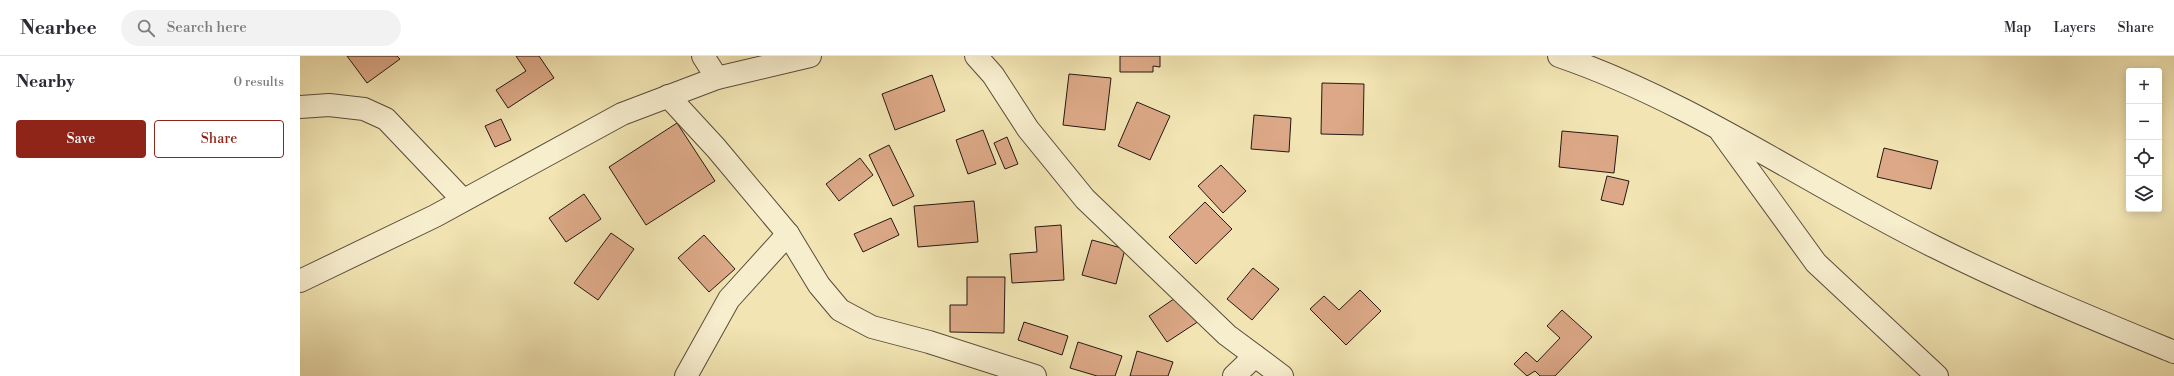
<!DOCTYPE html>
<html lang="en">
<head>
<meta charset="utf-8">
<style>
  :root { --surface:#fff; --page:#f2f2f3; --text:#2b2b33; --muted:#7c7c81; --line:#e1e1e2; --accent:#8f2418 }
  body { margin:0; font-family:"Libre Bodoni",serif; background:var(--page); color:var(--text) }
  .controls { position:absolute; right:12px; top:12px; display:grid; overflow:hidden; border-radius:4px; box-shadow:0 2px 10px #0003 }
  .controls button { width:36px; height:36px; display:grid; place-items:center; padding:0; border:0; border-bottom:1px solid var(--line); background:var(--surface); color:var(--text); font:20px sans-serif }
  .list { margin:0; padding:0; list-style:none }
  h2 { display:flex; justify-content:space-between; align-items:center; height:52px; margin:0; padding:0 16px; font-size:17px }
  h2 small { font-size:13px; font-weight:400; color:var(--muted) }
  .actions { display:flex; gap:8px; padding:12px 16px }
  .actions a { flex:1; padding:9px 0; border:1px solid var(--accent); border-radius:4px; text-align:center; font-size:14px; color:var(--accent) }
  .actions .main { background:var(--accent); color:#fff }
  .icon { flex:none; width:22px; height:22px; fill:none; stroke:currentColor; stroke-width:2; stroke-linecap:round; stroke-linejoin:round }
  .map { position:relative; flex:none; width:1874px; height:320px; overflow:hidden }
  header { display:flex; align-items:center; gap:24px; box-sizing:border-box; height:56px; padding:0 20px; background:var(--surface); border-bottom:1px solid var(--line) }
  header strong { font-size:19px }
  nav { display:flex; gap:22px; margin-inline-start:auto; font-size:14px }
  .search { width:280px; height:36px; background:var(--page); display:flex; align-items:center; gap:10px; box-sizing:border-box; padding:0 14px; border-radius:22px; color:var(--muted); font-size:15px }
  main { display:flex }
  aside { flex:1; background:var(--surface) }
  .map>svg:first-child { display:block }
</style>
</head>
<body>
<header>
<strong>Nearbee</strong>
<div class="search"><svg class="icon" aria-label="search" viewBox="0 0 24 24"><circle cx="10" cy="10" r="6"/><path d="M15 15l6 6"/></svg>Search here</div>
<nav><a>Map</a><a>Layers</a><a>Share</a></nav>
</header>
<main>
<aside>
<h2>Nearby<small>0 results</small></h2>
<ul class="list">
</ul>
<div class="actions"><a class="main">Save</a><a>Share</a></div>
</aside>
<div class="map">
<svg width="1874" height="320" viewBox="0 0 1874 320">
  <rect width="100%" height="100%" fill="#f2e5b3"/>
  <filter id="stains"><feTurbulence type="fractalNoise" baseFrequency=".005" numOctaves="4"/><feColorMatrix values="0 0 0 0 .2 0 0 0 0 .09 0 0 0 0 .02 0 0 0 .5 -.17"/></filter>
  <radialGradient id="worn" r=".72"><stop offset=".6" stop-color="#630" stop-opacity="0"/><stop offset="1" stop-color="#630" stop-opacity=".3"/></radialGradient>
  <!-- building -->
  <g fill="#dca887" stroke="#241913">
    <path d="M47,0H97L100,3L67,27Z"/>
    <path d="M216,0H239L254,22L208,52L196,34L226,15Z"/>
    <path d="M820,0H860V11L853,10V16H820Z"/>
    <path d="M769,18L811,22L805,74L763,69Z"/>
    <path d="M632,19L645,55L595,74L582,38Z"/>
    <path d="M1022,27L1064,28L1063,79L1021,78Z"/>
    <path d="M837,46L870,60L850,104L818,90Z"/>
    <path d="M954,59L991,62L989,96L951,93Z"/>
    <path d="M201,63L211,84L195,91L185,70Z"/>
    <path d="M377,67L415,125L346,169L309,111Z"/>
    <path d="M683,74L696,108L668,118L656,84Z"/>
    <path d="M1262,75L1318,80L1314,117L1259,111Z"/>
    <path d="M707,81L718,108L705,113L694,87Z"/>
    <path d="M589,89L614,140L593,150L569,99Z"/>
    <path d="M1584,92L1638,105L1631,133L1577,121Z"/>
    <path d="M560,102L573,119L539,145L526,128Z"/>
    <path d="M921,109L946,135L923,157L898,130Z"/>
    <path d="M1307,120L1329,125L1323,149L1301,144Z"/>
    <path d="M284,138L301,163L266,186L249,162Z"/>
    <path d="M674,145L678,186L618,191L614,150Z"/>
    <path d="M905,146L932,173L896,208L869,181Z"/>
    <path d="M591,162L599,179L563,196L554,178Z"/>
    <path d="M761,169L764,224L712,227L710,198L737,196L735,171Z"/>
    <path d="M311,177L334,193L298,244L274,227Z"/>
    <path d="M404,179L435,213L409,236L378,202Z"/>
    <path d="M792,184L825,193L816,228L782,219Z"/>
    <path d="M953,212L979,233L952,264L927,243Z"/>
    <path d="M667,221H705L704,277L650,276V249H667Z"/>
    <path d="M1060,234L1081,255L1046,289L1010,253L1024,240L1039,254Z"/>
    <path d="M881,238L899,265L867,286L849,260Z"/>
    <path d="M1262,254L1292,281L1255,320H1240L1235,315L1227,320L1214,308L1226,296L1237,306L1260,282L1247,270Z"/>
    <path d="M724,266L768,280L762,299L718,284Z"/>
    <path d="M778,286L822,300L815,320H797L770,312Z"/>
    <path d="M837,295L873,306L868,320H830Z"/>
  </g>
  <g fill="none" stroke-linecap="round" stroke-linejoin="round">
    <defs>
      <g id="minor">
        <path d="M403,0L417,22"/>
        <path d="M676,0L693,19L728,73L785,143L927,279L982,320"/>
        <path d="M1259,0C1393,46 1509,129 1635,191C1713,230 1794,263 1874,296"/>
        <path d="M368,40L416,92L488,178L519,229L540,254L572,271L629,286L735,320"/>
        <path d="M0,51L29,49L64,53L86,63L163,144"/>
        <path d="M1421,76L1516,207L1637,320"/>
        <path d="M0,225L135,160L322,58L417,22L510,0"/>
        <path d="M386,320L429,243L488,178"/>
        <path d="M934,320L955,300"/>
      </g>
    </defs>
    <!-- minor casing -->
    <use href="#minor" stroke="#584c3b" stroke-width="24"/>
    <!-- minor -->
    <use href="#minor" stroke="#f7eece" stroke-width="22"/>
  </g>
  <rect width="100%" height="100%" filter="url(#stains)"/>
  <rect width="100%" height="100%" fill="url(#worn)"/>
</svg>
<div class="controls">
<button>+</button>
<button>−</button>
<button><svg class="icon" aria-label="locate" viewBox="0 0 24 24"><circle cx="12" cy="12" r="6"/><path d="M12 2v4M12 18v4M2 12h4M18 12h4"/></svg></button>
<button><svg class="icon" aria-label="layers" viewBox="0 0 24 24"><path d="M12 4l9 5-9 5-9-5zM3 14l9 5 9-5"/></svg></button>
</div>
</div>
</main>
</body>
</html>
